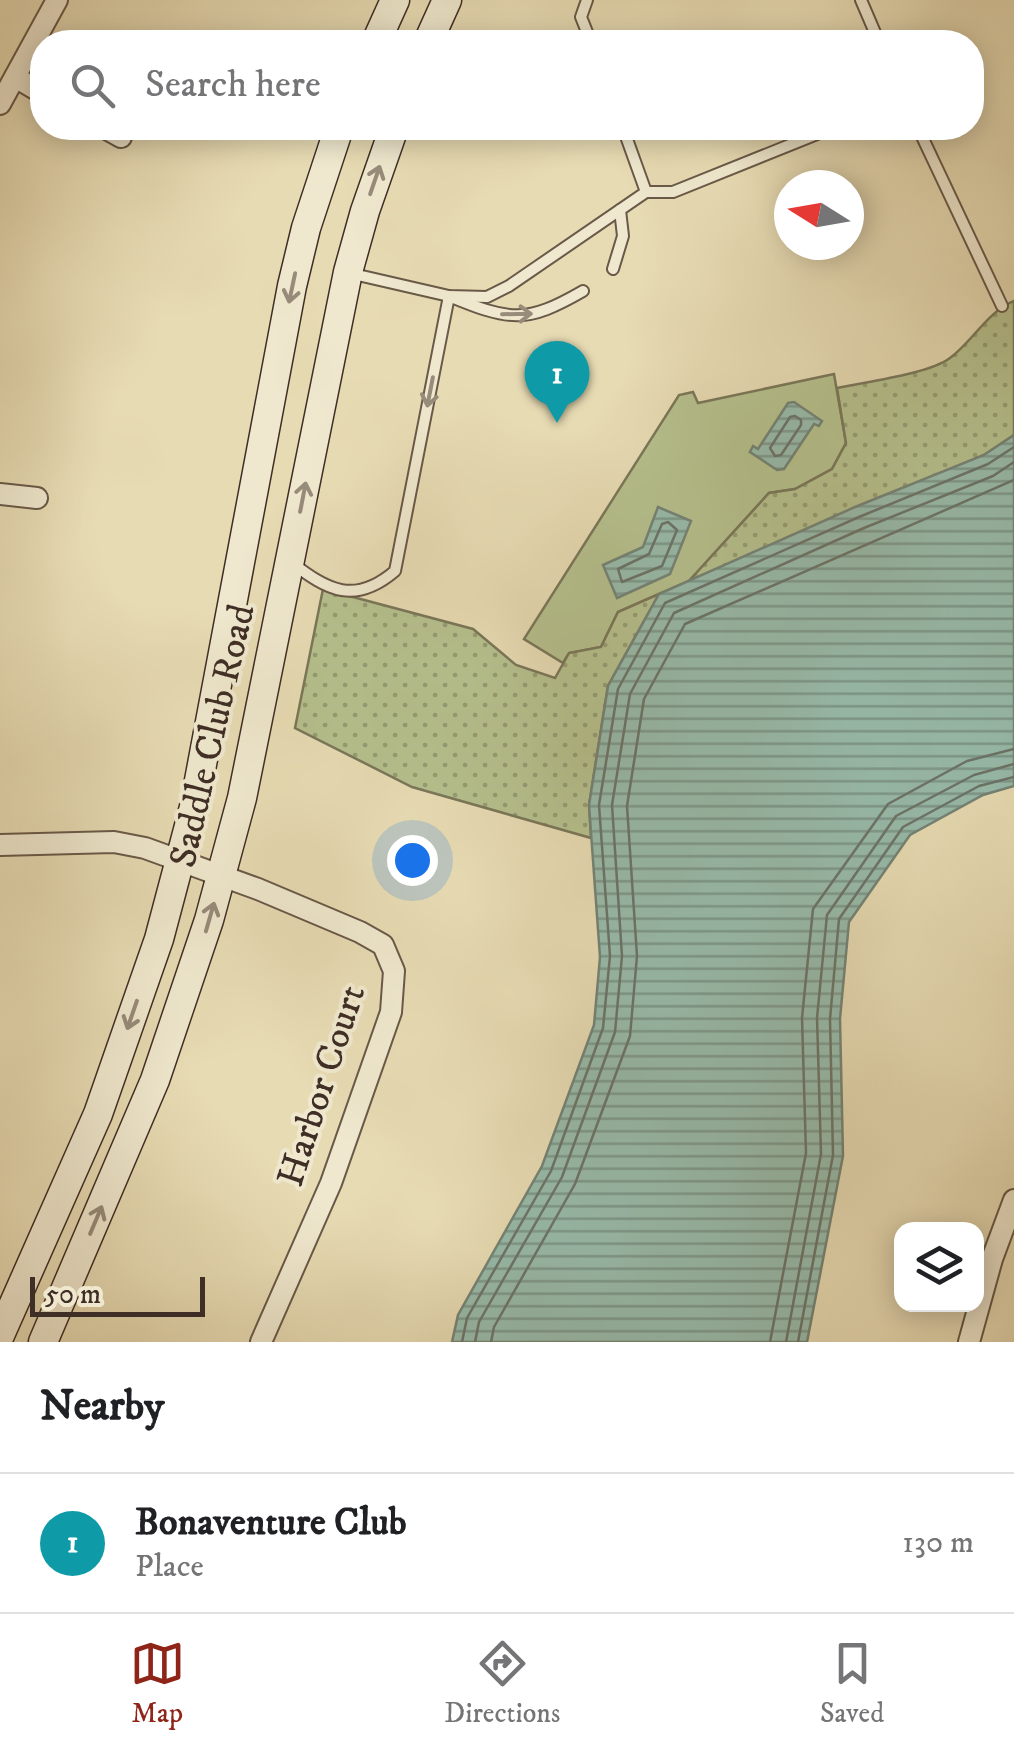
<!DOCTYPE html>
<html lang="en">
<head>
<meta charset="utf-8">
<style>
  :root { --surface:#fff; --page:#f6f6f6; --text:#202124; --muted:#757577; --line:#e0e0e0; --accent:#8f2418 }
  body { margin:0; font-family:"IM FELL DW Pica",serif; background:var(--page); color:var(--text) }
  .controls { position:absolute; right:30px; bottom:30px; display:grid; overflow:hidden; border-radius:20px; box-shadow:0 5px 25px #0003 }
  .controls button { width:90px; height:90px; display:grid; place-items:center; padding:0; border:0; border-bottom:2px solid var(--line); background:var(--surface); color:var(--text); font:50px sans-serif }
  .compass { position:absolute; left:774px; top:170px; width:90px; height:90px; border-radius:50%; background:var(--surface); box-shadow:0 5px 25px #0003; rotate:281deg }
  .scale { position:absolute; left:30px; bottom:25px; width:175px; box-sizing:border-box; padding-left:10px; border:5px solid #3f2e25; border-top:0; font-size:28px; line-height:35px; white-space:nowrap; color:#3f2e25; -webkit-text-stroke:8px #efe8ce; paint-order:stroke }
  .you { position:absolute; left:412px; top:860px; width:35px; height:35px; margin:-25px; border:8px solid #fff; border-radius:50%; background:#1a73e8; box-shadow:0 0 0 15px #1a73e833 }
  .badge { display:grid; place-items:center; width:65px; height:65px; border-radius:50%; background:var(--accent); color:#fff; font-size:32px; font-weight:700 }
  .pin { position:absolute; translate:-50% -82px; filter:drop-shadow(0 2px 5px #0008) }
  .pin::after { content:''; position:absolute; top:52px; width:35px; height:30px; background:inherit; clip-path:polygon(0 0,100% 0,50% 100%) }
  .list { margin:0; padding:0; list-style:none }
  h2 { display:flex; justify-content:space-between; align-items:center; height:130px; margin:0; padding:0 40px; font-size:42px }
  h2 small { font-size:32px; font-weight:400; color:var(--muted) }
  .list li { display:grid; grid-template-columns:65px 1fr auto; gap:30px; align-items:center; box-sizing:border-box; height:140px; padding:0 40px; border-top:2px solid var(--line) }
  .list b { display:block; font-size:38px; white-space:nowrap }
  .list p { margin:0; font-size:32px; white-space:nowrap; color:var(--muted) }
  .list em { font-size:32px; font-style:normal; color:var(--muted) }
  .icon { flex:none; width:55px; height:55px; fill:none; stroke:currentColor; stroke-width:2; stroke-linecap:round; stroke-linejoin:round }
  .map { position:relative; flex:none; width:1014px; height:1342px; overflow:hidden }
  .search { position:absolute; background:var(--surface); box-shadow:0 5px 25px #0003; left:30px; right:30px; top:30px; height:110px; display:flex; align-items:center; gap:25px; box-sizing:border-box; padding:0 35px; border-radius:40px; color:var(--muted); font-size:38px }
  .sheet { height:270px; background:var(--surface) }
  nav { display:flex; justify-content:space-around; align-items:center; box-sizing:border-box; height:140px; border-top:2px solid var(--line); background:var(--surface); font-size:28px; color:var(--muted) }
  nav a { display:grid; justify-items:center; gap:5px }
  nav .on { color:var(--accent) }
  .map>svg:first-child { display:block }
</style>
</head>
<body>
<div class="map">
<svg width="1014" height="1342" viewBox="0 0 1014 1342">
  <defs>
    <pattern id="park-dots" width="8" height="8" patternUnits="userSpaceOnUse" patternTransform="scale(2.5)"><rect width="8" height="8" fill="#b5c08d"/><path d="M2 2h.1M6 6h.1" fill="none" stroke="#959c73" stroke-width="1.8" stroke-linecap="round"/></pattern>
    <pattern id="water-rules" width="6" height="5" patternUnits="userSpaceOnUse" patternTransform="scale(2.5)"><rect width="6" height="5" fill="#97bbab"/><path d="M0 2.5h6" fill="none" stroke="#7d988b"/></pattern>
  </defs>
  <rect width="100%" height="100%" fill="#e7dbb3"/>
  <filter id="stains"><feTurbulence type="fractalNoise" baseFrequency=".002" numOctaves="4"/><feColorMatrix values="0 0 0 0 .2 0 0 0 0 .09 0 0 0 0 .02 0 0 0 .5 -.17"/></filter>
  <radialGradient id="worn" r=".72"><stop offset=".6" stop-color="#630" stop-opacity="0"/><stop offset="1" stop-color="#630" stop-opacity=".3"/></radialGradient>
  <!-- green -->
  <path fill="#b5c08d" stroke="#7a7759" stroke-width="2.5" d="M834,374L846,443L832,469L795,489L769,493L689,581L618,612L601,647L569,653L563,663L524,639L679,395L693,392L698,403Z"/>
  <!-- park -->
  <g fill="url(#park-dots)" stroke="#7a7759" stroke-width="2.5">
    <path d="M1014,301V435L984,455L689,581L769,493L795,489L832,469L846,443L837,388C864,382 929,374 950,358C973,341 987,312 1014,301Z"/>
    <path d="M323,589L473,629L516,665L555,678L569,653L601,647L618,612L659,594L608,686L589,805L591,838L412,787L295,728Z"/>
  </g>
  <!-- water -->
  <g fill="url(#water-rules)" stroke="#748375" stroke-width="2.5">
    <path d="M794,402L822,421L819,426L814,424L784,469L777,470L750,452L753,446L758,449L788,403Z"/>
    <path d="M1014,435V786L983,795L910,835L849,922L840,1019L843,1156L807,1342H452L458,1315L542,1166L594,1025L600,957L589,805L608,686L659,594L855,507L984,455Z"/>
    <path d="M658,507L691,521L670,574L617,598L603,565L643,547Z"/>
  </g>
  <g fill="none" stroke-linecap="round" stroke-linejoin="round">
    <!-- shore -->
    <g stroke="#6b7468" stroke-width="2.5">
      <path d="M795,416L801,420V425L781,455L775,456L770,448L790,417Z"/>
      <path d="M668,522L677,530L662,566L622,582L618,569L649,554L662,524Z"/>
      <path d="M462,1342L467,1318L551,1171L603,1028L610,956L599,805L618,689L665,603L859,517L988,464L1014,447"/>
      <path d="M475,1342L479,1322L562,1177L615,1032L622,956L612,805L630,694L674,613L864,528L993,476L1014,462"/>
      <path d="M491,1342L494,1327L575,1184L630,1036L637,956L627,806L644,699L685,624L1014,480"/>
      <path d="M770,1342L806,1153L802,1018L813,909L888,804L967,761L1014,749"/>
      <path d="M786,1342L821,1154L817,1018L827,915L896,816L974,775L1014,764"/>
      <path d="M798,1342L833,1155L830,1019L839,919L903,827L979,786L1014,777"/>
    </g>
    <defs>
      <g id="lane">
        <path d="M587,0L581,17L591,42"/>
        <path d="M861,0L879,42"/>
        <path d="M918,128L1002,306"/>
        <path d="M646,192H673L832,128"/>
        <path d="M613,269L623,236L620,210"/>
        <path d="M349,273L449,296L487,297L509,286L646,192L623,128"/>
        <path d="M291,562C328,591 355,605 395,571L449,296C510,321 526,324 583,291"/>
      </g>
      <g id="street">
        <path d="M15,77L42,93"/>
        <path d="M0,104L57,0"/>
        <path d="M105,128L121,137"/>
        <path d="M0,494L37,498"/>
        <path d="M0,845L114,842L145,848L258,889L360,932L383,945L394,971L391,1012L331,1183L261,1342"/>
        <path d="M969,1342L992,1259L1014,1200"/>
      </g>
      <g id="secondary">
        <path d="M376,42L395,0"/>
        <path d="M428,42L447,0"/>
        <path d="M0,1335L98,1114L159,939L194,807L292,286L306,228L339,128"/>
        <path d="M43,1342L155,1080L209,920L242,798L348,272L365,211L394,128"/>
      </g>
    </defs>
    <!-- lane casing -->
    <use href="#lane" stroke="#695948" stroke-width="14"/>
    <!-- street casing -->
    <use href="#street" stroke="#695948" stroke-width="24"/>
    <!-- secondary casing -->
    <use href="#secondary" stroke="#3f2e25" stroke-width="31"/>
    <!-- lane -->
    <use href="#lane" stroke="#efe8ce" stroke-width="10"/>
    <!-- street -->
    <use href="#street" stroke="#efe8ce" stroke-width="20"/>
    <!-- secondary -->
    <use href="#secondary" stroke="#efe8ce" stroke-width="28"/>
  </g>
  <!-- one-way arrows -->
  <defs><path id="oneway-shaft" d="M-6 0H5M1.5-3L5.5 0L1.5 3" fill="none" stroke-width="1.6" stroke-linecap="round" stroke-linejoin="round" transform="scale(2.5)"/></defs>
  <g stroke="#978b7a">
    <use href="#oneway-shaft" transform="translate(375 180) rotate(-71)"/>
    <use href="#oneway-shaft" transform="translate(292 288) rotate(102)"/>
    <use href="#oneway-shaft" transform="translate(517 314) rotate(-1)"/>
    <use href="#oneway-shaft" transform="translate(430 392) rotate(101)"/>
    <use href="#oneway-shaft" transform="translate(303 497) rotate(-79)"/>
    <use href="#oneway-shaft" transform="translate(210 917) rotate(-74)"/>
    <use href="#oneway-shaft" transform="translate(132 1015) rotate(109)"/>
    <use href="#oneway-shaft" transform="translate(96 1220) rotate(-67)"/>
  </g>
  <g text-anchor="middle" dominant-baseline="central" stroke-width="8" stroke-linejoin="round" paint-order="stroke">
    <!-- street labels -->
    <g font-size="38" fill="#3f2e25" stroke="#efe8ce">
      <text transform="translate(213 736) rotate(-77)">Saddle Club Road</text>
      <text transform="translate(322 1086) rotate(-72)">Harbor Court</text>
    </g>
  </g>
  <rect width="100%" height="100%" filter="url(#stains)"/>
  <rect width="100%" height="100%" fill="url(#worn)"/>
</svg>
<div class="controls">
<button><svg class="icon" aria-label="layers" viewBox="0 0 24 24"><path d="M12 4l9 5-9 5-9-5zM3 14l9 5 9-5"/></svg></button>
</div>
<svg class="compass" viewBox="-18 -18 36 36"><path d="M0-13l5 13h-10z" fill="#e53935"/><path d="M0 13l5-13h-10z" fill="#757577"/></svg>
<div class="scale">50 m</div>
<div class="you"></div>
<div class="pin badge" style="left:557px;top:423px;background:#0f9aa8">1</div>
<div class="search"><svg class="icon" aria-label="search" viewBox="0 0 24 24"><circle cx="10" cy="10" r="6"/><path d="M15 15l6 6"/></svg>Search here</div>
</div>
<section class="sheet">
<h2>Nearby<small></small></h2>
<ul class="list">
<li><span class="badge" style="background:#0f9aa8">1</span><div><b>Bonaventure Club</b><p>Place</p></div><em>130 m</em></li>
</ul>
</section>
<nav>
<a class="on"><svg class="icon" aria-label="map" viewBox="0 0 24 24"><path d="M3 6l6-2 6 2 6-2v14l-6 2-6-2-6 2zM9 4v14M15 6v14"/></svg>Map</a>
<a><svg class="icon" aria-label="directions" viewBox="0 0 24 24"><path d="M12 3l9 9-9 9-9-9zM9 14v-3h6M13 9l2 2-2 2"/></svg>Directions</a>
<a><svg class="icon" aria-label="saved" viewBox="0 0 24 24"><path d="M7 4h10v16l-5-4-5 4z"/></svg>Saved</a>
</nav>
</body>
</html>
